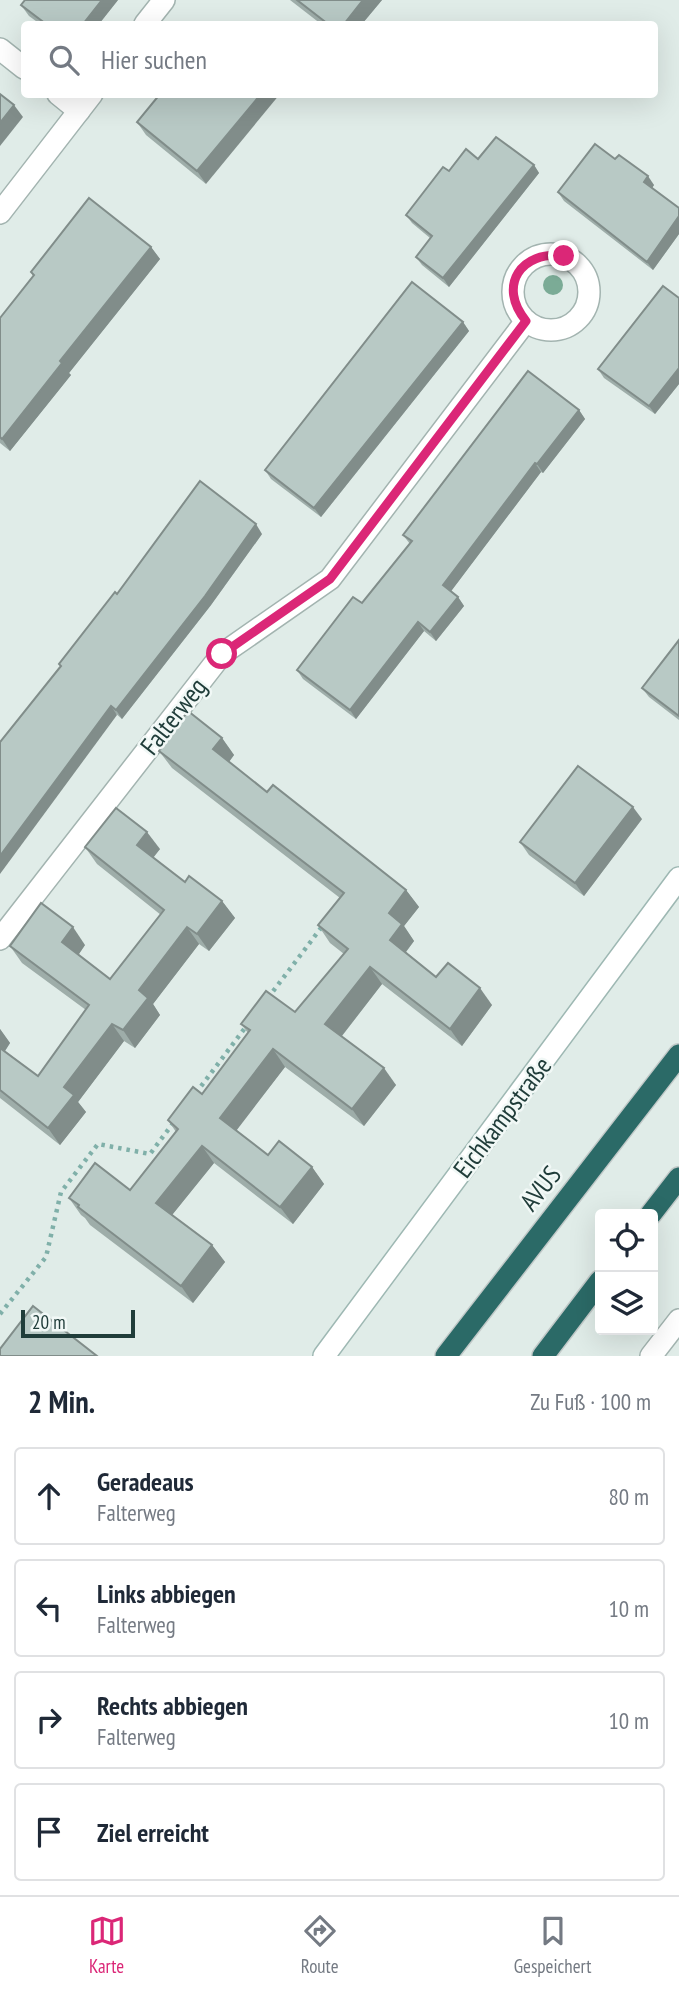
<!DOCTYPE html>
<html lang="de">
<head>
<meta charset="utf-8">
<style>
  :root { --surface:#fff; --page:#f6f6f7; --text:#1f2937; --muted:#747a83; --line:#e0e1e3; --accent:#db2777 }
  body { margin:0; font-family:"PT Sans Narrow",sans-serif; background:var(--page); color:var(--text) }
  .controls { position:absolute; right:21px; bottom:21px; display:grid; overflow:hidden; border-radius:7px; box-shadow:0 7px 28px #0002 }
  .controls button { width:63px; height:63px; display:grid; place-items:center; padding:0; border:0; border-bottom:2px solid var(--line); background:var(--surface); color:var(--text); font:35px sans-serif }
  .scale { position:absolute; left:21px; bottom:18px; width:114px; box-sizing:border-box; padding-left:7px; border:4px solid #203d3a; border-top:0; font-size:19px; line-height:24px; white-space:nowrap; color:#203d3a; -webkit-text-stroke:5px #f1f8f6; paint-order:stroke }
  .stop { position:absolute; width:21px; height:21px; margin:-16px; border:5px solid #db2777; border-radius:50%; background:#fff }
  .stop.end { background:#db2777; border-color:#fff; box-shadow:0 2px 7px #0008 }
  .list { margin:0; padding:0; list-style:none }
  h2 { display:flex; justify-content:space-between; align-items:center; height:91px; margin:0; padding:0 28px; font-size:30px }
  h2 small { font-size:23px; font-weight:400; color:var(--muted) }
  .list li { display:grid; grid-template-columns:46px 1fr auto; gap:21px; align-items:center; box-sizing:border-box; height:98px; margin:0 14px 14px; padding:0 14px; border:2px solid var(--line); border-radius:7px }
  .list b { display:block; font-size:26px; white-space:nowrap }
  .list p { margin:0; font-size:23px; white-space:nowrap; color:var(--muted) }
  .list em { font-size:23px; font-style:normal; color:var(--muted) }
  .icon { flex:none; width:38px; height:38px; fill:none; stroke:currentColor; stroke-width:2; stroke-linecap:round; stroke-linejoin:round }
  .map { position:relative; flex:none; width:679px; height:1356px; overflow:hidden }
  .search { position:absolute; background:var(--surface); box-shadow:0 7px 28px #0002; left:21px; right:21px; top:21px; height:77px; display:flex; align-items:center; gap:18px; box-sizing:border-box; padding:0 24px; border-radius:7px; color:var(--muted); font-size:26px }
  .sheet { height:539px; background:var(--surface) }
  nav { display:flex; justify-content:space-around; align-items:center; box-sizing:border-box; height:98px; border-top:2px solid var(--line); background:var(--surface); font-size:19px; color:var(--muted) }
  nav a { display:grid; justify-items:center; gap:4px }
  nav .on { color:var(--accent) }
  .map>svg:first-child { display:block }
</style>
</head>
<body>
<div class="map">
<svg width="679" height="1356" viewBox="0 0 679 1356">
  <rect width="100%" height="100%" fill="#e0ece8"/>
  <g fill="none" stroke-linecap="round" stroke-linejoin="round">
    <defs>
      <g id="street">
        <path d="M145,24L164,0"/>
        <path d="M0,49L24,68"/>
        <path d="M58,94L79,111"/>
        <path d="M0,213L92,94"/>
        <circle cx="551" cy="292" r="38"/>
        <path d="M0,939L222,654L330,579L526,321"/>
        <path d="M651,1356L679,1320"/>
      </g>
      <path id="secondary" d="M324,1356L679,878"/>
      <g id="highway">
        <path d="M651,1214L679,1178"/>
        <path d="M446,1356L679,1055"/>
        <path d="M543,1356L600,1281"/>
      </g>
    </defs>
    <!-- street casing -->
    <use href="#street" stroke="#a3b4b0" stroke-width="24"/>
    <!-- secondary casing -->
    <use href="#secondary" stroke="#9eb8b3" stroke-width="24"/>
    <!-- highway casing -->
    <use href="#highway" stroke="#c1c9c8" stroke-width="24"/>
    <!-- path -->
    <g stroke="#80b0a9" stroke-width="4.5" stroke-dasharray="3.5 5" stroke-linecap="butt">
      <path d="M268,998L324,924"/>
      <path d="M196,1093L248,1024"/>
      <path d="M0,1314L46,1257L61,1192L98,1144L150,1154L174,1122"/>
    </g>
    <!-- street -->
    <use href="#street" stroke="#fff" stroke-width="21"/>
    <!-- secondary -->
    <use href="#secondary" stroke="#fff" stroke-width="21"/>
    <!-- highway -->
    <use href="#highway" stroke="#2b6a67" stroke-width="21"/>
  </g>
  <!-- trees -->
  <circle fill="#7bab96" cx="553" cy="285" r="10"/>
  <!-- wall -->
  <g fill="#9eada9">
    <path d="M118,0L99,24H40L29,16L21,5Z"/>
    <path d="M290,0H382L362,24H321Z"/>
    <path d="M160,94L206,184L146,135L137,122Z"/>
    <path d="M478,159L534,165L539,173L449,287L422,265L416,257L430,238L412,223L406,215L449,171Z"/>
    <path d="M615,159L654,185L652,188L679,208V234L653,270L564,201L558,192Z"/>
    <path d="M151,247L160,259L69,373L71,375L10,451L0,443V318L33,276L31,272Z"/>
    <path d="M679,298V384L655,414L604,378L598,369Z"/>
    <path d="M463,322L469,331L321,517L271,479L265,470Z"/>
    <path d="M579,410L585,419L543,473L541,472L451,591L458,597L464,606L436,641L424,631L356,719L303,679L297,670L362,603L410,544L403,535Z"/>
    <path d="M262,534L211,605L122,719L59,664L117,594Z"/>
    <path d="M679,640V720L649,697L642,688Z"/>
    <path d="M222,738L234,755L229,762L267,792L406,890L419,907L404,926L414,941L406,952L436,977L492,1005L462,1046L382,984L342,1036L396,1085L364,1126L285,1067L236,1130L268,1155L312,1167L324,1184L293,1224L214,1163L172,1215L212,1245L225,1262L193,1303L90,1225L85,1218L81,1215L69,1198L130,1190L176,1132L168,1120L202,1094L248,1033L241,1024L295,1012L344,954L330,943L318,925L340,898L172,768L159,751Z"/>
    <path d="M642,819L584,896L529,855L520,842Z"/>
    <path d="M85,847L160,849L153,857L185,882L222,901L235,918L209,951L199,944L153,1004L160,1015L135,1048L124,1041L78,1102L86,1112L60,1145L0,1098V1029L10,1043L5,1051L38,1076L86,1010L22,963L10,946L85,945L78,955L110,979L161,915L97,864Z"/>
  </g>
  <!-- shaded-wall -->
  <g fill="#818d8a">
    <path d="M102,0H118L99,24H83Z"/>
    <path d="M363,0H382L362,24H344Z"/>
    <path d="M261,94H280L206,184L197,171Z"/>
    <path d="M14,105L23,117L0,146V123Z"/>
    <path d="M534,165L539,173L449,287L443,278Z"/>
    <path d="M648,176L654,185L650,191L644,182Z"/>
    <path d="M679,216V234L653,270L647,262Z"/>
    <path d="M151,247L160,259L69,373L71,375L10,451L2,439L60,361Z"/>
    <path d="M463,322L469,331L321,517L314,508Z"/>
    <path d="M679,368V384L655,414L649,406Z"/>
    <path d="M579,410L585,419L543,473L537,464Z"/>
    <path d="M535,463L541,472L449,594L443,585Z"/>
    <path d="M256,524L262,534L211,605L122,719L116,710Z"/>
    <path d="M458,597L464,606L436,641L430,632Z"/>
    <path d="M418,622L424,631L356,719L350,710Z"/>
    <path d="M111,706L117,715L0,874V856Z"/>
    <path d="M222,738L234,755L225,767L213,749Z"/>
    <path d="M633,807L642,819L584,896L575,883Z"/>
    <path d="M147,832L160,849L150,862L137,845Z"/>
    <path d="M406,890L419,907L404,926L414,941L402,957L390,940L389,913Z"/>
    <path d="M222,901L235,918L209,951L197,934Z"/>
    <path d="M73,927L85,945L75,960L62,942Z"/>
    <path d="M187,927L199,944L153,1004L160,1015L135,1048L123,1030L139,990Z"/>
    <path d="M370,967L382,984L337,1042L325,1024Z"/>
    <path d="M480,988L492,1005L462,1046L450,1029Z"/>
    <path d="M112,1024L124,1041L78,1102L86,1112L60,1145L48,1128L64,1087Z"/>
    <path d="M0,1029L10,1043L1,1057L0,1055Z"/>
    <path d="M273,1049L285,1067L233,1135L220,1118Z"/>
    <path d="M384,1068L396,1085L364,1126L352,1109Z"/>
    <path d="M202,1146L214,1163L168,1220L156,1203Z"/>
    <path d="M312,1167L324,1184L293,1224L280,1207Z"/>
    <path d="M212,1245L225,1262L193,1303L181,1286Z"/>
  </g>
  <!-- building -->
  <g fill="#b8c9c5" stroke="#818d8a" stroke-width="2">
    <path d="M25,0H102L83,24H46L21,5Z"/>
    <path d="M297,0H363L344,24H328Z"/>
    <path d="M0,94L14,105L0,123Z"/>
    <path d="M160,94H261L197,171L137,122Z"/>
    <path d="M496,137L534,165L443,278L416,257L432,236L406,215L443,167L449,171L466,149L478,159Z"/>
    <path d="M595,144L615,159L619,155L648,176L644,182L679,208V216L647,262L558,192Z"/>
    <path d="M89,198L151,247L60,361L62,363L2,439L0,437V318L34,275L31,272Z"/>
    <path d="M412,282L463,322L314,508L265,470Z"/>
    <path d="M663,286L679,298V368L649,406L598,369Z"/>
    <path d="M528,371L579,410L537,464L535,463L443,585L458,597L430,632L418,622L350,710L297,670L353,597L362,603L412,541L403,535Z"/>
    <path d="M200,481L256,524L205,596L116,710L111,706L0,856V742L61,666L59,664L115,592L117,594Z"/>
    <path d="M679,640V716L642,688Z"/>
    <path d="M188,711L222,738L213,749L267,792L273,785L406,890L389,913L402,924L390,940L436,977L448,963L480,988L450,1029L370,967L325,1024L384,1068L352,1109L273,1049L220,1118L268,1155L279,1141L312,1167L280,1207L202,1146L156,1203L212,1245L181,1286L78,1207L79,1205L69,1198L95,1163L130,1190L178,1129L168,1120L193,1087L202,1094L250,1030L241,1024L266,991L295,1012L348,949L318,925L344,893L159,751Z"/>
    <path d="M578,766L633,807L575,883L520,842Z"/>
    <path d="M116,808L147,832L137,845L185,882L189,876L222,901L197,934L187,927L139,990L148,998L123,1030L112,1024L64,1087L74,1095L48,1128L0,1090V1048L38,1076L89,1005L10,946L41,903L73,927L62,942L110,979L164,910L85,847Z"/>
    <path d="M33,1306L97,1356H0V1349Z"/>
  </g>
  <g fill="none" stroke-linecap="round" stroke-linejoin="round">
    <!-- route -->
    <path stroke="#db2777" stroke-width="9" d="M222,654L330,579L526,321C497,286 521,250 564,256"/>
  </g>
  <g text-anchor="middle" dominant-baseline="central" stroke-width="5" stroke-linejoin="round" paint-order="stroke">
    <!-- street labels -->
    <g font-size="26" fill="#203d3a" stroke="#f1f8f6">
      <text transform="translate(173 716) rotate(-52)">Falterweg</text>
      <text transform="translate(502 1117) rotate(-53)">Eichkampstraße</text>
      <text transform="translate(540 1188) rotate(-52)">AVUS</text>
    </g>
  </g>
</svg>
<div class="controls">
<button><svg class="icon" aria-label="locate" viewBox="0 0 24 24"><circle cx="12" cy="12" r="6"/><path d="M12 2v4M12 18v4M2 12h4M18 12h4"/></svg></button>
<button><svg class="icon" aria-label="layers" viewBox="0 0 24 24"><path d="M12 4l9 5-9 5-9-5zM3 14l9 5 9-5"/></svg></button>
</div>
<div class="scale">20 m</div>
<div class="stop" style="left:222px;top:654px"></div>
<div class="stop end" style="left:564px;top:256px"></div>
<div class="search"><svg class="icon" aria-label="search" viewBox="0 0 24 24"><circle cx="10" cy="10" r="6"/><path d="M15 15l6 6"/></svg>Hier suchen</div>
</div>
<section class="sheet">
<h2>2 Min.<small>Zu Fuß · 100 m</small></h2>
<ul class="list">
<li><svg class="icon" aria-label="ahead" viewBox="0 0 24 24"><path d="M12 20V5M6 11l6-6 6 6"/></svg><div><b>Geradeaus</b><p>Falterweg</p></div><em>80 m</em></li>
<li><svg class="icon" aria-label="left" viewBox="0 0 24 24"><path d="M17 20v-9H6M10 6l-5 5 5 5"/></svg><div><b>Links abbiegen</b><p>Falterweg</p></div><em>10 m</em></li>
<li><svg class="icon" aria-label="right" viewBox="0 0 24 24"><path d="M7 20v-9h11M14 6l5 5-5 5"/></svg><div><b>Rechts abbiegen</b><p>Falterweg</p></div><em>10 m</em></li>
<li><svg class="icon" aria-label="arrive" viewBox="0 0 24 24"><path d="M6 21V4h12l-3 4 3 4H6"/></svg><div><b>Ziel erreicht</b></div></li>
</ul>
</section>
<nav>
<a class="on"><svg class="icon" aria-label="map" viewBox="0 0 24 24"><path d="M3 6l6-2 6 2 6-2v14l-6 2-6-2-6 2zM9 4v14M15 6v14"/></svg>Karte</a>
<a><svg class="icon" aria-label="directions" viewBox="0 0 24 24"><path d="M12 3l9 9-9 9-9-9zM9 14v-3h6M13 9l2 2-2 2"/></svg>Route</a>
<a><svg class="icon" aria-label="saved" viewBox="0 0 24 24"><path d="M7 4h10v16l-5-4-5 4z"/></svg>Gespeichert</a>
</nav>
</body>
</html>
